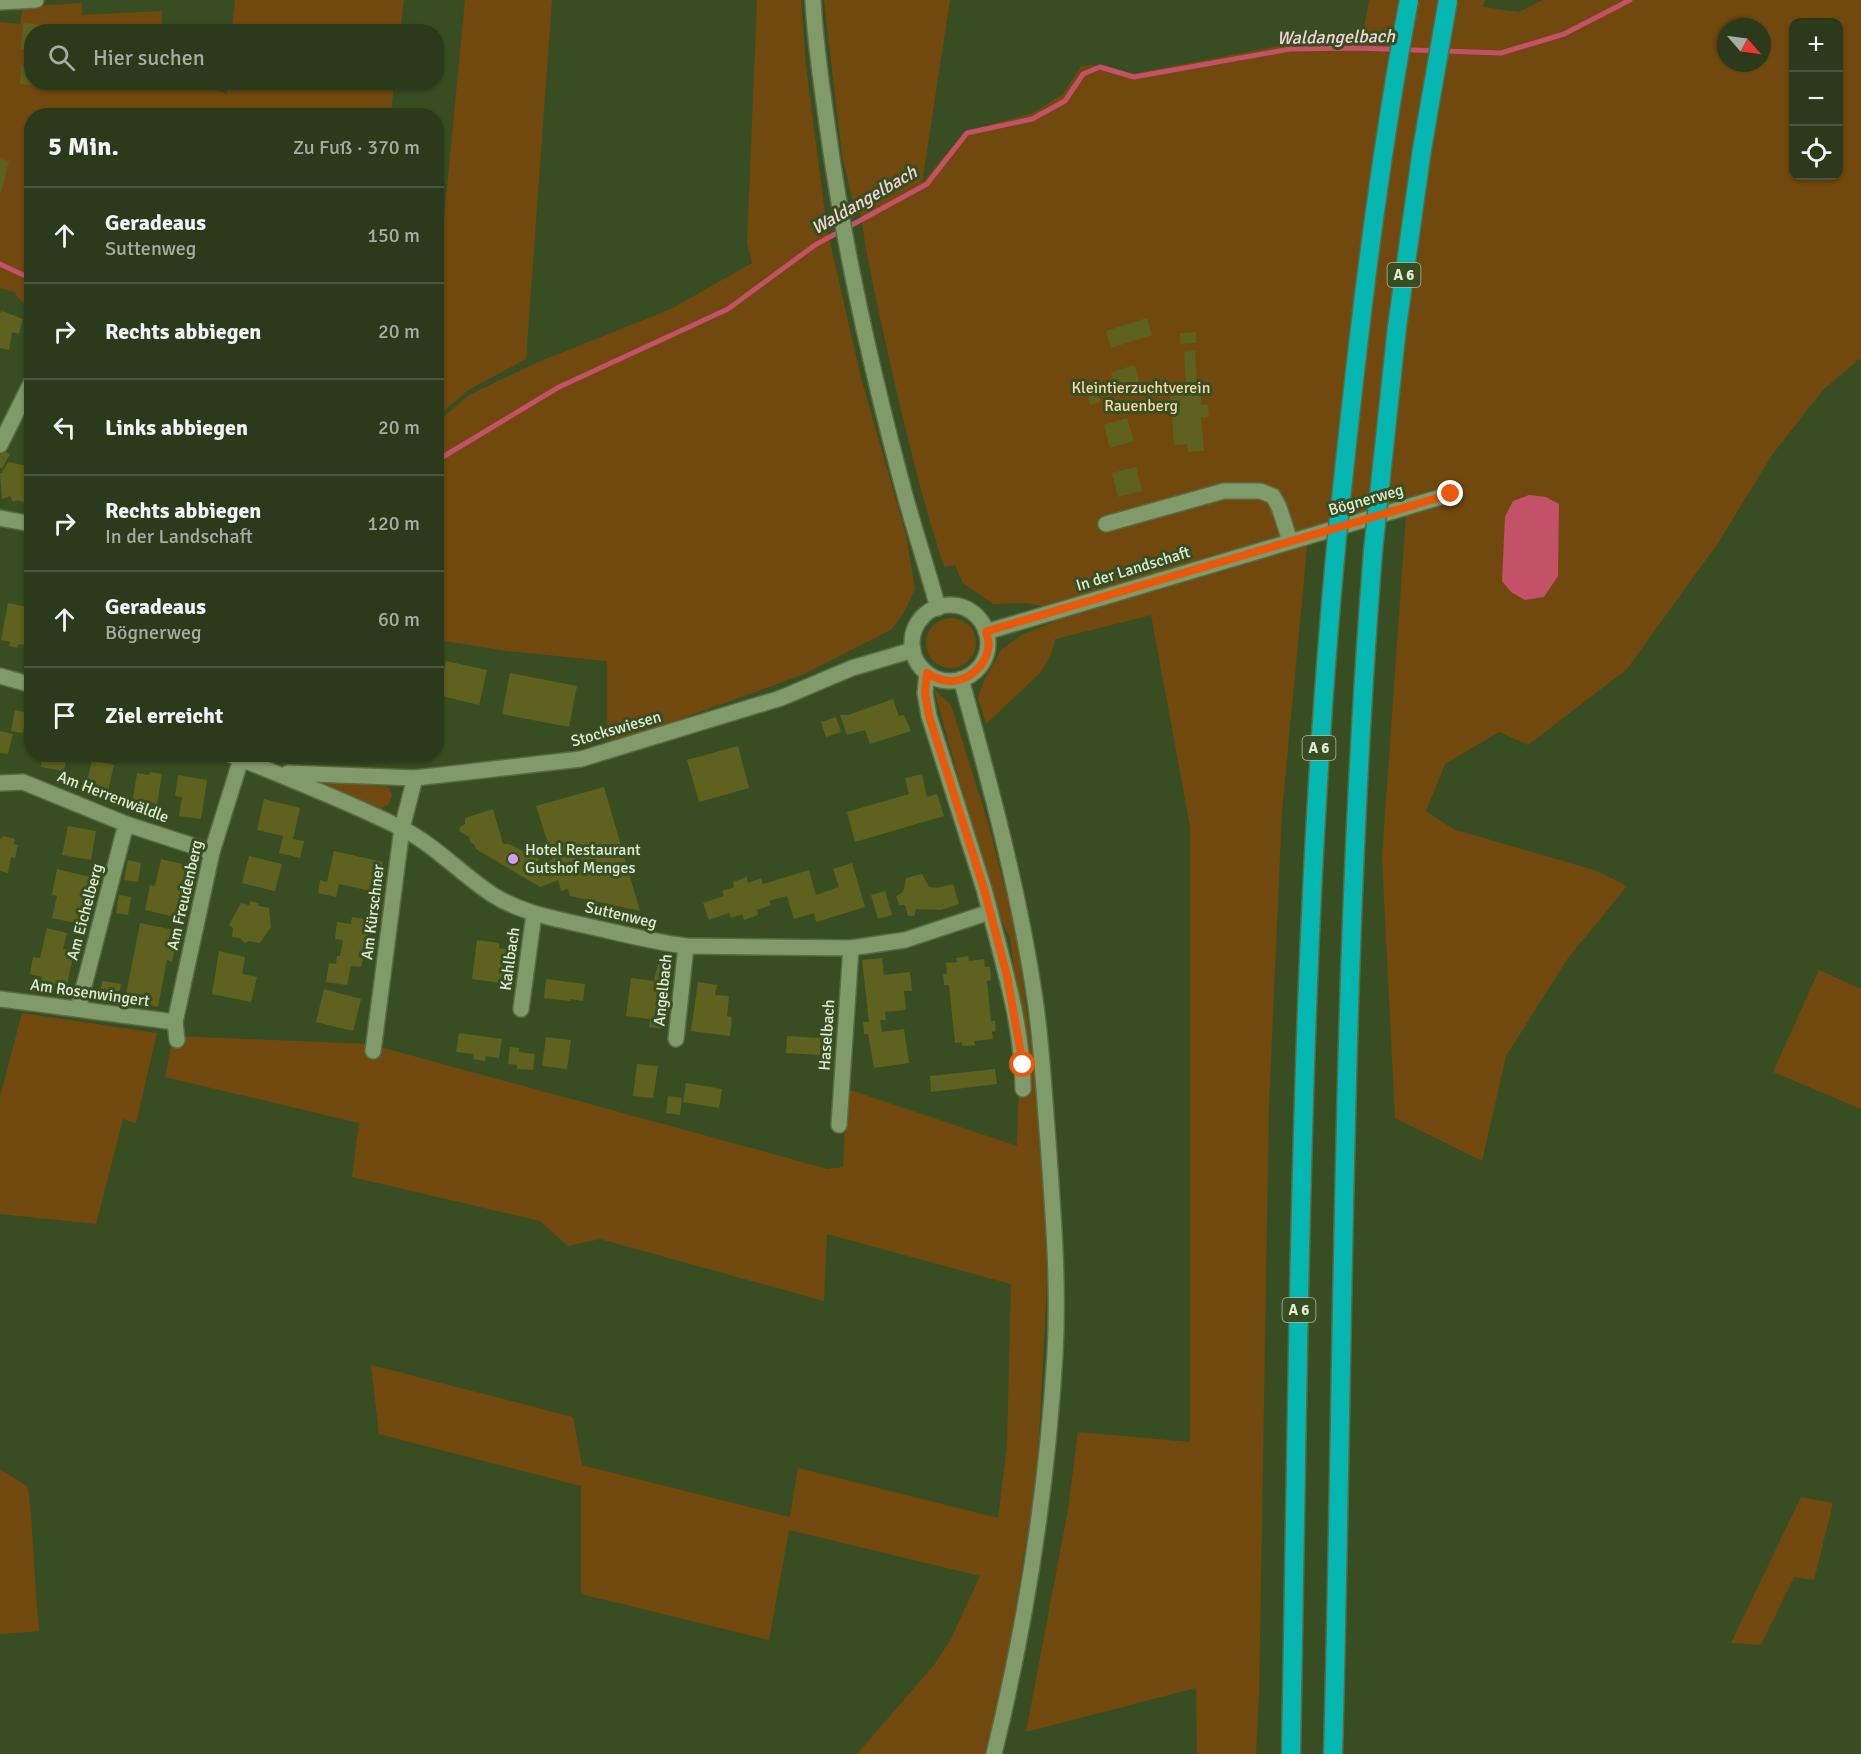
<!DOCTYPE html>
<html lang="de">
<head>
<meta charset="utf-8">
<style>
  :root { --surface:#2a3a1a; --page:#324123; --text:#f1f3f6; --muted:#a5ada2; --line:#465439 }
  body { margin:0; font-family:Signika,sans-serif; background:var(--page); color:var(--text) }
  .controls { position:absolute; right:18px; top:18px; display:grid; overflow:hidden; border-radius:12px; box-shadow:0 2px 4px #0004 }
  .controls button { width:54px; height:54px; display:grid; place-items:center; padding:0; border:0; border-bottom:2px solid var(--line); background:var(--surface); color:var(--text); font:30px sans-serif }
  .compass { position:absolute; left:1717px; top:18px; width:54px; height:54px; border-radius:50%; background:var(--surface); box-shadow:0 2px 4px #0004; rotate:118deg }
  .stop { position:absolute; width:18px; height:18px; margin:-14px; border:4px solid #ea580c; border-radius:50%; background:#fff }
  .stop.end { background:#ea580c; border-color:#fff; box-shadow:0 2px 6px #0008 }
  .list { margin:0; padding:0; list-style:none }
  h2 { display:flex; justify-content:space-between; align-items:center; height:78px; margin:0; padding:0 24px; font-size:26px }
  h2 small { font-size:20px; font-weight:400; color:var(--muted) }
  .list li { display:grid; grid-template-columns:39px 1fr auto; gap:18px; align-items:center; box-sizing:border-box; height:96px; padding:0 24px; border-top:2px solid var(--line) }
  .list b { display:block; font-size:22px; white-space:nowrap }
  .list p { margin:0; font-size:20px; white-space:nowrap; color:var(--muted) }
  .list em { font-size:20px; font-style:normal; color:var(--muted) }
  .icon { flex:none; width:33px; height:33px; fill:none; stroke:currentColor; stroke-width:2; stroke-linecap:round; stroke-linejoin:round }
  .map { position:relative; flex:none; width:1861px; height:1754px; overflow:hidden }
  .search { position:absolute; background:var(--surface); box-shadow:0 2px 4px #0004; left:24px; top:24px; width:420px; height:66px; display:flex; align-items:center; gap:15px; box-sizing:border-box; padding:0 21px; border-radius:24px; color:var(--muted); font-size:22px }
  .panel { position:absolute; background:var(--surface); box-shadow:0 2px 4px #0004; left:24px; top:108px; width:420px; height:654px; border-radius:24px }
  .map>svg:first-child { display:block }
</style>
</head>
<body>
<div class="map">
<svg width="1861" height="1754" viewBox="0 0 1861 1754">
  <rect width="100%" height="100%" fill="#384e22"/>
  <!-- green -->
  <g fill="#71490f" fill-rule="evenodd">
    <path d="M235,0H404L400,31H232Z"/>
    <path d="M465,0H552L526,359L470,389L437,416V291Z"/>
    <path d="M757,0H801L806,67L827,229L861,378L906,535L915,589L903,614L892,629L877,637L802,675L607,746V661L508,651L437,640V423L469,395L536,363L671,309L752,263L747,243Z"/>
    <path d="M824,0H950L922,183L964,132L1033,113L1063,94L1081,66L1104,65L1132,74L1315,39L1361,44L1369,0H1485L1483,7L1519,12L1543,0H1861V358L1823,390L1772,455L1718,543L1627,669L1528,745L1499,732L1445,764L1426,811L1453,829L1597,871L1627,886L1568,958L1506,1056L1482,1161L1395,1118L1382,858L1407,501L1309,527L1282,811L1269,1104L1259,1696L1256,1754H1197L1196,1688L1026,1732L1068,1510L1078,1432L1190,1442V826L1151,615L1055,639L1052,652L1041,672L986,724L978,698L985,678L1002,649L1023,634L1052,623L1043,606L1024,603L993,604L963,583L955,565L944,567C920,492 902,417 885,340C876,298 866,257 861,214L855,211L842,155ZM1794,22H1838V176H1794ZM1726,27H1762V63H1726Z"/>
    <path d="M82,3V15L162,11L161,31L32,32V82L204,83L227,95L228,83H394L391,115L32,116L31,313L14,292L0,288V22L20,24L23,7Z"/>
    <circle cx="951" cy="643" r="25"/>
    <path d="M934,689L951,705L988,823L1015,928L1036,1076L1044,1205L1047,1282L1037,1476L1004,1677L985,1754H857L934,1665L951,1639L980,1576L789,1530L769,1640L581,1594V1486L379,1434L371,1365L573,1417L582,1465L790,1517L798,1468L998,1518L1007,1445L1011,1284L827,1234L824,1301L600,1239L568,1246L540,1221L352,1177L359,1123L165,1077L173,1036L369,1044L828,1169L843,1167L847,1089L1017,1146L1019,1087L1025,1059L1010,938L993,903Z"/>
    <path d="M329,781L385,786L389,788L392,795L388,805L381,808L328,785L327,783Z"/>
    <path d="M1819,970L1861,989V1109L1773,1072Z"/>
    <path d="M22,1013L157,1033L136,1123L123,1119L96,1224L0,1214V1097Z"/>
    <path d="M0,1469L28,1487C34,1535 34,1583 39,1631L0,1634Z"/>
    <path d="M1801,1497L1833,1503L1814,1580L1794,1577L1761,1645L1731,1643Z"/>
  </g>
  <!-- water -->
  <path fill="#c35167" d="M1529,495L1546,497L1559,504L1558,576L1544,597L1525,600L1511,592L1502,581L1505,517L1513,501Z"/>
  <g fill="none" stroke-linecap="round" stroke-linejoin="round">
    <!-- stream -->
    <g stroke="#c35167" stroke-width="5">
      <path d="M0,264L32,279"/>
      <path d="M436,461L559,387L728,309L815,245L927,184L967,133L1032,119L1065,101L1083,74L1100,67L1134,77L1290,49L1355,48L1501,53L1564,34L1630,0"/>
    </g>
  </g>
  <!-- building -->
  <g fill="#5f611e">
    <path d="M23,23L44,25V32H32V50L21,49Z"/>
    <path d="M21,67L32,68V82H43V86L20,84Z"/>
    <path d="M0,159L9,161L1,193L0,192Z"/>
    <path d="M2,311L23,319L19,334L12,332L9,350L0,348V314Z"/>
    <path d="M1147,318L1152,335L1111,348L1106,331Z"/>
    <path d="M1196,332V343L1180,344V333Z"/>
    <path d="M1195,351L1197,383H1200L1201,405H1208L1209,417L1201,418L1204,451L1188,452L1187,444L1174,445L1170,387L1186,384L1184,352Z"/>
    <path d="M1135,365L1141,390L1117,397L1111,372Z"/>
    <path d="M1098,393L1100,402L1090,405L1088,396Z"/>
    <path d="M1127,418L1134,441L1110,448L1104,425Z"/>
    <path d="M3,450L10,454L2,469L0,467V456Z"/>
    <path d="M8,462L32,467V496H29L25,503L18,500L13,502L10,496L2,499L0,473H2Z"/>
    <path d="M1136,467L1142,491L1118,497L1112,473Z"/>
    <path d="M8,603L32,608V618L26,645L18,644L17,648L9,646L10,642L1,640Z"/>
    <path d="M446,661L487,670L479,705L438,695Z"/>
    <path d="M510,673L577,686L569,727L502,714Z"/>
    <path d="M893,699L899,716L904,715L911,731L870,744L865,730L847,735L840,715H848Z"/>
    <path d="M15,710L27,713L23,733L11,731Z"/>
    <path d="M836,717L841,732L826,737L821,722Z"/>
    <path d="M0,731L13,734L8,754L0,753Z"/>
    <path d="M738,746L749,788L699,802L687,760Z"/>
    <path d="M43,754H67L64,771L41,767Z"/>
    <path d="M92,760L114,765L108,791L86,786Z"/>
    <path d="M150,772L162,774L157,804L145,802V806L132,804L137,773L149,775Z"/>
    <path d="M922,774L927,797L937,794L944,816L855,842L847,812L909,794L905,778Z"/>
    <path d="M178,775L207,780L201,819L179,816L182,797L175,796Z"/>
    <path d="M604,787L640,911L570,896L568,889L561,891L558,880L540,887L476,849L474,844L471,843L469,837L459,831L460,827L465,824V818L493,809L503,844H509L539,859L537,862L539,864L553,859L536,806Z"/>
    <path d="M264,799L300,808L293,839L304,841L300,858L279,853L283,836L257,830Z"/>
    <path d="M68,826L96,831L91,860L62,855Z"/>
    <path d="M3,836L15,839L14,844L18,845L15,858L11,857L8,873L0,871V838L2,839Z"/>
    <path d="M334,851L383,862L375,892L339,884L336,897L318,893L320,880L327,882Z"/>
    <path d="M249,856L282,864L275,891L242,883Z"/>
    <path d="M161,859L191,866L179,918L145,910L150,885L155,886Z"/>
    <path d="M128,860L141,863L138,882L124,880Z"/>
    <path d="M852,863L865,907L816,922L814,913L794,919L787,896L769,901L771,905L757,910L758,915L744,920L742,914L731,918L729,913L709,920L703,903L724,896L722,891L734,887L733,882L747,877L748,883L761,878L763,884L809,870L816,895L839,887L833,869Z"/>
    <path d="M57,869L90,877L80,924L52,918L57,896L52,895Z"/>
    <path d="M922,874L929,887L937,888L953,884L959,904L941,910L916,909L914,916H908L905,905H899L896,896L902,893L904,889L906,878Z"/>
    <path d="M885,891L892,915L878,919L871,895Z"/>
    <path d="M119,895L131,897L128,915L116,913Z"/>
    <path d="M251,901L258,903L259,906L269,908L271,927L260,943L249,941L245,943L240,938L232,937L233,928L229,925L241,903L249,905Z"/>
    <path d="M352,917L370,920L368,936L372,937L369,953L361,952L360,957L363,958L361,967L351,966L347,985L326,982L329,963L336,964L337,956H340L343,940L335,939L337,922L351,924Z"/>
    <path d="M140,923L179,931L172,962L167,960L158,1007L125,1000Z"/>
    <path d="M47,928L67,933L63,949L74,951L66,990L40,984L42,977L30,974L33,957L40,958Z"/>
    <path d="M477,940L499,943V948L513,950L508,984L472,979Z"/>
    <path d="M219,951L245,957L242,974L257,977L251,1002L212,994Z"/>
    <path d="M968,956L969,961L984,959L985,967H990L991,980L987,981L991,1021H995L996,1031L992,1032L993,1039L974,1041L975,1045L962,1046V1042L955,1043L949,985H944L943,974H947L946,963L957,962L956,958Z"/>
    <path d="M882,958L884,975L910,972L912,991H904L906,1010L885,1012L886,1020H880L882,1032L904,1029L909,1063L874,1068L868,1034H864L863,1022H869L862,960Z"/>
    <path d="M658,964L672,966L664,1029L649,1027L650,1019L626,1016L631,978L654,981Z"/>
    <path d="M546,979L585,984L583,1001L570,999V1001L544,998Z"/>
    <path d="M102,981L121,984L118,1000L100,997Z"/>
    <path d="M698,982L717,985L715,995L729,996L727,1016L732,1017L730,1036L691,1031Z"/>
    <path d="M324,989L361,999L353,1031L316,1022Z"/>
    <path d="M459,1033L502,1039L499,1058L486,1056L485,1061L473,1059L474,1054L456,1052Z"/>
    <path d="M787,1036L821,1038L820,1055L786,1053Z"/>
    <path d="M546,1037L571,1040L567,1069L542,1066Z"/>
    <path d="M510,1047L519,1048V1052L535,1054L533,1070L517,1069V1065L508,1064Z"/>
    <path d="M637,1064L658,1066L653,1098L633,1096Z"/>
    <path d="M995,1069L997,1084L931,1092L930,1076Z"/>
    <path d="M686,1083L722,1089L719,1108L683,1102Z"/>
    <path d="M668,1096L682,1098L680,1115L666,1113Z"/>
  </g>
  <g fill="none" stroke-linecap="round" stroke-linejoin="round">
    <defs>
      <g id="minor">
        <path d="M813,0C815,44 822,87 828,131C845,255 873,377 906,499C916,535 928,571 938,608"/>
        <path d="M0,2L36,0"/>
        <path d="M0,445L32,381"/>
        <path d="M0,518L32,524"/>
        <path d="M1106,524L1224,491H1260L1273,496L1279,507L1290,541"/>
        <circle cx="950" cy="643" r="38"/>
        <path d="M986,632L1451,494"/>
        <path d="M0,676L32,685"/>
        <path d="M961,679C990,784 1019,891 1035,999C1042,1046 1044,1094 1048,1141C1053,1212 1059,1283 1055,1354C1047,1489 1026,1623 994,1754"/>
        <path d="M229,754C287,778 345,800 401,828C435,845 461,874 493,895C523,914 558,919 592,927C623,934 654,942 686,946L851,948L905,940L990,912L984,889L929,716L925,693L927,673"/>
        <path d="M288,773L415,778L581,759L781,698L852,668L913,650"/>
        <path d="M0,783L23,782L126,824L212,852"/>
        <path d="M990,912C1005,970 1023,1030 1023,1089"/>
        <path d="M0,999L175,1022"/>
        <path d="M78,1009L126,824"/>
        <path d="M521,1009L534,914"/>
        <path d="M676,1039L686,946"/>
        <path d="M177,1040L175,1022L212,852L241,759"/>
        <path d="M373,1051L402,828L415,778"/>
        <path d="M839,1125L851,948"/>
      </g>
      <g id="highway">
        <path d="M1291,1754C1293,1618 1296,1483 1298,1347C1303,1080 1311,814 1336,547"/>
        <path d="M1333,1754C1344,1353 1341,952 1373,551"/>
      </g>
    </defs>
    <!-- minor casing -->
    <use href="#minor" stroke="#586a43" stroke-width="18"/>
    <!-- highway casing -->
    <use href="#highway" stroke="#586a43" stroke-width="21"/>
    <!-- minor -->
    <use href="#minor" stroke="#819a6a" stroke-width="15"/>
    <!-- highway -->
    <use href="#highway" stroke="#05b6b1" stroke-width="18"/>
    <defs>
      <g id="highway-bridge">
        <path d="M1336,547C1355,364 1375,181 1409,0"/>
        <path d="M1373,551L1397,327L1422,149L1448,0"/>
      </g>
    </defs>
    <!-- highway-bridge casing -->
    <use href="#highway-bridge" stroke="#586a43" stroke-width="21" stroke-linecap="butt"/>
    <!-- highway-bridge -->
    <use href="#highway-bridge" stroke="#05b6b1" stroke-width="18"/>
  </g>
  <g fill="none" stroke-linecap="round" stroke-linejoin="round">
    <!-- route -->
    <path stroke="#ea580c" stroke-width="8" d="M1023,1065L1007,976L984,889L929,716L925,693L927,673C934,677 941,681 949,681C974,682 996,655 986,632L991,630L1451,494"/>
  </g>
  <!-- markers -->
  <circle fill="#d59cfb" stroke="#384e22" stroke-width="2" cx="513" cy="859" r="6"/>
  <g text-anchor="middle" dominant-baseline="central" stroke-width="6" stroke-linejoin="round" paint-order="stroke">
    <!-- shield labels -->
    <g fill="#384e22" stroke="#acbd9e" stroke-width="1.5">
      <rect x="1387.5" y="263" width="33" height="24" rx="4.5"/>
      <rect x="1302.5" y="736" width="33" height="24" rx="4.5"/>
      <rect x="1282.5" y="1298" width="33" height="24" rx="4.5"/>
    </g>
    <g font-size="15" font-weight="bold" fill="#deecd3">
      <text x="1404" y="275">A 6</text>
      <text x="1319" y="748">A 6</text>
      <text x="1299" y="1310">A 6</text>
    </g>
    <!-- park labels -->
    <g font-size="16" fill="#fad5a9" stroke="#384e22">
      <text x="1141" y="388">Kleintierzuchtverein<tspan x="1141" dy="18">Rauenberg</tspan></text>
    </g>
    <!-- street labels -->
    <g font-size="16" fill="#deecd3" stroke="#384e22">
      <text transform="translate(1366 500) rotate(-16)">Bögnerweg</text>
      <text transform="translate(1133 569) rotate(-17)">In der Landschaft</text>
      <text transform="translate(616 729) rotate(-16)">Stockswiesen</text>
      <text transform="translate(113 797) rotate(21)">Am Herrenwäldle</text>
      <text transform="translate(185 895) rotate(-77)">Am Freudenberg</text>
      <text transform="translate(85 912) rotate(-75)">Am Eichelberg</text>
      <text transform="translate(373 912) rotate(-83)">Am Kürschner</text>
      <text transform="translate(621 915) rotate(13)">Suttenweg</text>
      <text transform="translate(510 959) rotate(-82)">Kahlbach</text>
      <text transform="translate(663 990) rotate(-84)">Angelbach</text>
      <text transform="translate(90 993) rotate(8)">Am Rosenwingert</text>
      <text transform="translate(827 1035) rotate(-86)">Haselbach</text>
    </g>
    <!-- poi labels -->
    <g font-size="16" fill="#deecd3" stroke="#384e22" text-anchor="start">
      <text x="525" y="850">Hotel Restaurant<tspan x="525" dy="18">Gutshof Menges</tspan></text>
    </g>
    <!-- water labels -->
    <g font-size="18" font-style="italic" fill="#f3d4d7" stroke="#384e22">
      <text transform="translate(1336 37) rotate(-1)">Waldangelbach</text>
      <text transform="translate(864 200) rotate(-30)">Waldangelbach</text>
    </g>
  </g>
</svg>
<div class="controls">
<button>+</button>
<button>−</button>
<button><svg class="icon" aria-label="locate" viewBox="0 0 24 24"><circle cx="12" cy="12" r="6"/><path d="M12 2v4M12 18v4M2 12h4M18 12h4"/></svg></button>
</div>
<svg class="compass" viewBox="-18 -18 36 36"><path d="M0-13l5 13h-10z" fill="#e53935"/><path d="M0 13l5-13h-10z" fill="#a5ada2"/></svg>
<div class="stop" style="left:1023px;top:1065px"></div>
<div class="stop end" style="left:1451px;top:494px"></div>
<div class="search"><svg class="icon" aria-label="search" viewBox="0 0 24 24"><circle cx="10" cy="10" r="6"/><path d="M15 15l6 6"/></svg>Hier suchen</div>
<section class="panel">
<h2>5 Min.<small>Zu Fuß · 370 m</small></h2>
<ul class="list">
<li><svg class="icon" aria-label="ahead" viewBox="0 0 24 24"><path d="M12 20V5M6 11l6-6 6 6"/></svg><div><b>Geradeaus</b><p>Suttenweg</p></div><em>150 m</em></li>
<li><svg class="icon" aria-label="right" viewBox="0 0 24 24"><path d="M7 20v-9h11M14 6l5 5-5 5"/></svg><div><b>Rechts abbiegen</b></div><em>20 m</em></li>
<li><svg class="icon" aria-label="left" viewBox="0 0 24 24"><path d="M17 20v-9H6M10 6l-5 5 5 5"/></svg><div><b>Links abbiegen</b></div><em>20 m</em></li>
<li><svg class="icon" aria-label="right" viewBox="0 0 24 24"><path d="M7 20v-9h11M14 6l5 5-5 5"/></svg><div><b>Rechts abbiegen</b><p>In der Landschaft</p></div><em>120 m</em></li>
<li><svg class="icon" aria-label="ahead" viewBox="0 0 24 24"><path d="M12 20V5M6 11l6-6 6 6"/></svg><div><b>Geradeaus</b><p>Bögnerweg</p></div><em>60 m</em></li>
<li><svg class="icon" aria-label="arrive" viewBox="0 0 24 24"><path d="M6 21V4h12l-3 4 3 4H6"/></svg><div><b>Ziel erreicht</b></div></li>
</ul>
</section>
</div>
</body>
</html>
